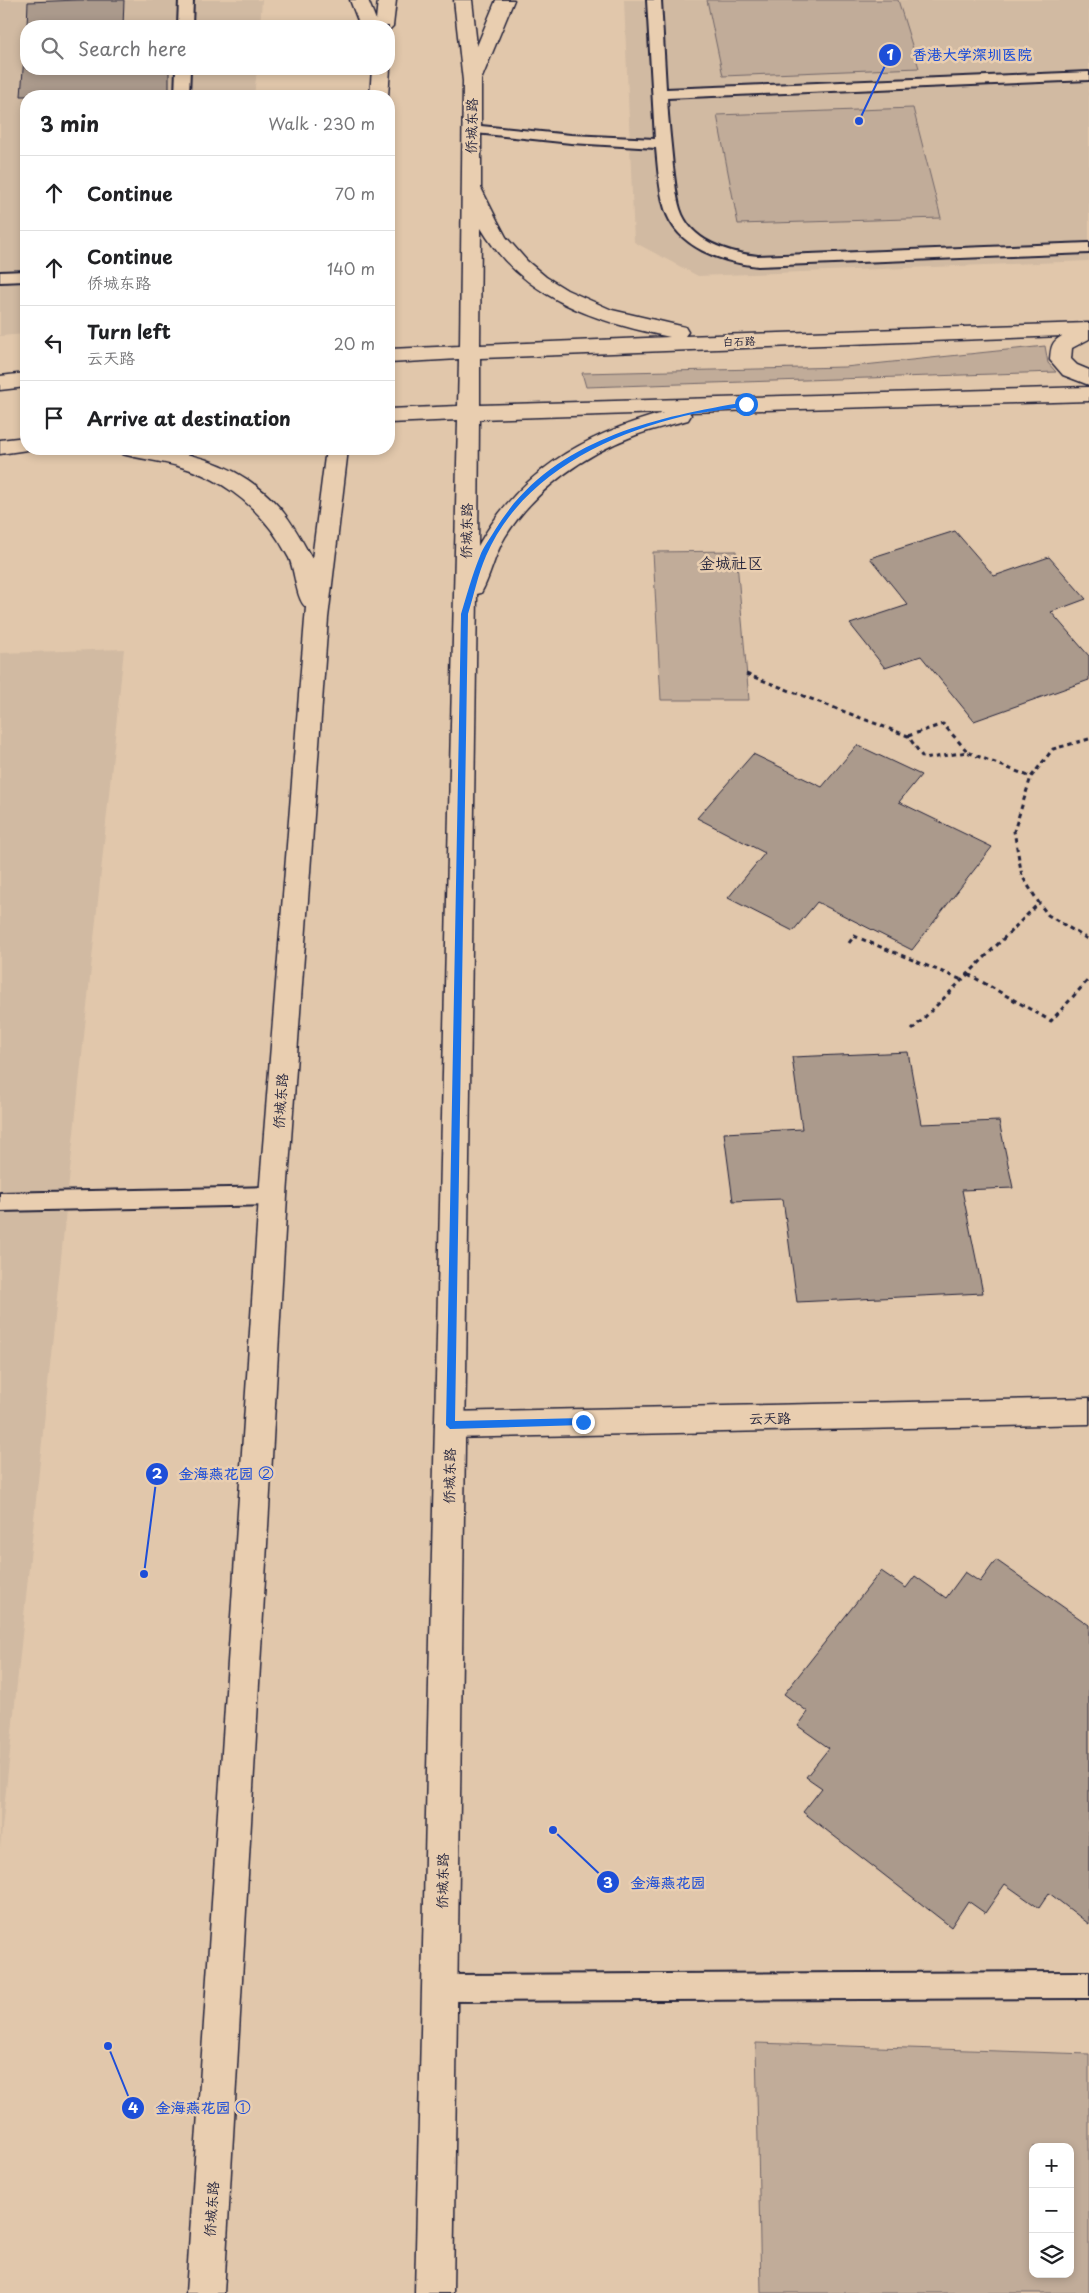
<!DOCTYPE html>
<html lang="en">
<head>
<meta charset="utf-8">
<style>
  :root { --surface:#fff; --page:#f6f6f6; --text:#202124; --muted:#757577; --line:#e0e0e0 }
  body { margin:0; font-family:"Playpen Sans","LXGW WenKai TC",sans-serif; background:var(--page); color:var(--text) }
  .controls { position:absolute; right:15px; bottom:15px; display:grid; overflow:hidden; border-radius:10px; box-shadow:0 2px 8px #0003 }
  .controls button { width:45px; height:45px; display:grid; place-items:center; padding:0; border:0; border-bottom:1px solid var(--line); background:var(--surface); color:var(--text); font:25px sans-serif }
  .stop { position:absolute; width:15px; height:15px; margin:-11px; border:4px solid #1a73e8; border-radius:50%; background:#fff }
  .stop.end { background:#1a73e8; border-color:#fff; box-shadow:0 1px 5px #0008 }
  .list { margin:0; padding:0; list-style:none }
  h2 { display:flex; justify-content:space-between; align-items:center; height:65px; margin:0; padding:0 20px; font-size:21px }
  h2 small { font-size:16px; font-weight:400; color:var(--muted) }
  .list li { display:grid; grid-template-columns:32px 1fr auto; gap:15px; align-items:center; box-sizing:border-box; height:75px; padding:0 20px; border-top:1px solid var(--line) }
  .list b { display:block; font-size:19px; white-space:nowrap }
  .list p { margin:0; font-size:16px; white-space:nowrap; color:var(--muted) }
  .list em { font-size:16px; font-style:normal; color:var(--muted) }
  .icon { flex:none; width:28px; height:28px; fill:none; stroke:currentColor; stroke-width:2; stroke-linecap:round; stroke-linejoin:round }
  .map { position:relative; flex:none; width:1089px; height:2293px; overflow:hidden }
  .search { position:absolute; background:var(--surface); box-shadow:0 2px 8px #0003; left:20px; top:20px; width:375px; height:55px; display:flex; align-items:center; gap:12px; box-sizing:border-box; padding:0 18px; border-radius:20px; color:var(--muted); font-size:19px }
  .panel { position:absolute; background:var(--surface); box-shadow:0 2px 8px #0003; left:20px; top:90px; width:375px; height:365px; border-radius:20px }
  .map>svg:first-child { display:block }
</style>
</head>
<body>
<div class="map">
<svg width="1089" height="2293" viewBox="0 0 1089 2293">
  <rect width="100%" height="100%" fill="#e1c7ab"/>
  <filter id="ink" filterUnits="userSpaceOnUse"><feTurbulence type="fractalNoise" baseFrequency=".02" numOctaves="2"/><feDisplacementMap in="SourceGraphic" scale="10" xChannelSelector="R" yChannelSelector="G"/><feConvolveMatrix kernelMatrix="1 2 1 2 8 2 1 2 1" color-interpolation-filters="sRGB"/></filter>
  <g filter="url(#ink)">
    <!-- built -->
    <g fill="#d1baa2">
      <path d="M0,0H262L260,26H26V69H257L254,96H26V334L0,336Z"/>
      <path d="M624,0H1089V261L698,276L634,242Z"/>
      <path d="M124,649L0,1848V653Z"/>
    </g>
    <!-- green -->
    <g fill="#c1ac99" stroke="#72676a" fill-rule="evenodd">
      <path d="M707,0H898L919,68L723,76Z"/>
      <path d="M913,108L941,218L738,224L717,115Z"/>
      <path d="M1045,346L1048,363L1056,372L586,387L582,373L845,367Z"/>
      <path d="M736,551L749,700H661L653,552Z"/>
      <path d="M756,2043L1089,2054V2293H761ZM1033,2147H1070V2274H1033Z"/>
    </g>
    <!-- building -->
    <g fill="#ab9a8c" stroke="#22223b">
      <path d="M78,0H124L123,26H27L28,2Z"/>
      <path d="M26,30V69H169V96H21Z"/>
      <path d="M955,531L994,576L1049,557L1086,599L1051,612L1089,656V680L974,721L921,656L885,668L850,624L908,605L870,558Z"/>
      <path d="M857,745L921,775L899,802L992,847L912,950L817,902L793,931L728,898L765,853L697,818L753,754L822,787Z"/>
      <path d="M908,1052L921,1124L999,1121L1013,1188L962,1190L983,1293L797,1302L783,1199L733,1201L724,1133L802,1129L792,1057Z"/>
      <path d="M996,1560L1089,1625V1924L1049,1893L1039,1908L1005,1884L985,1913L968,1901L951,1927L803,1812L822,1788L806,1777L829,1748L798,1726L808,1712L784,1694L881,1571L906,1588L915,1576L946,1598L965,1572L980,1582Z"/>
    </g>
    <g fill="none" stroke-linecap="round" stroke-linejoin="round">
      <defs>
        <g id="service">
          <path d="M179,0H193L192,26H178Z"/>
          <path d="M647,0H661L666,89L1089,72V80L667,98C668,121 671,144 673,167C675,181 676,196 680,209C690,241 728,253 758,256L1089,243V253L758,266C722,262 677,248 665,209C659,190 658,168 656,148L571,143L466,132L464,129L471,125L571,135L655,139Z"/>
          <path d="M176,69H190L189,96H175Z"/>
          <path d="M26,271V281L0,282V272Z"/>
          <path d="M273,1187L281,1190L284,1196L281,1202L273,1205L0,1211V1193Z"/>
          <path d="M1089,1972V1998L439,2001L430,1997L426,1988L430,1979L439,1975Z"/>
        </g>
        <path id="minor" d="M1089,1398V1424L450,1438L439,1434L435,1425L439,1416L450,1412Z"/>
        <g id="secondary">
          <path d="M26,373V387L0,390V376Z"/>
          <path d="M26,437V449H34L0,454V440Z"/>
        </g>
        <g id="primary">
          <path d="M350,0H368L376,20L378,0H396L393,26L389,30V26H360Z"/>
          <path d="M454,0H472L477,46L496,0H514L481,80V188L497,220L506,237L527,261L546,277L567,290L612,310L685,327L688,332L685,336L1089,323V339L1072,348L1071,359L1077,365L1089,370V385L1063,375L1050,360C1051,348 1051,342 1062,336L480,358V405L1089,387V401L689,412L691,415L688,420C670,425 653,429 636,435C585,454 534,490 505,537C494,555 491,576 481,593L477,594L453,2293H415L458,420L389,423V409L458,406L459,359L389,363V349L460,346L463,81ZM481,228C522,298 595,322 670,337L480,345ZM663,413C583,435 519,472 478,546L479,419Z"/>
          <path d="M389,67L390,69L388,96H370L372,69H389Z"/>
          <path d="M119,449C177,445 240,462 279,507C293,523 302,541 312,559L326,449H348L328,618L287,1196L224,2293H186L259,1196L306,607C296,600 295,570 289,558C265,512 228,480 178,466C160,461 141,459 122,454Z"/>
        </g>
      </defs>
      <!-- service casing -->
      <use href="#service" stroke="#22223b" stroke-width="4"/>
      <!-- minor casing -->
      <use href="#minor" stroke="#22223b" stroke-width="3"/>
      <!-- secondary casing -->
      <use href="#secondary" stroke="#22223b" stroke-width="3"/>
      <!-- primary casing -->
      <use href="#primary" stroke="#22223b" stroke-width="3"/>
      <!-- path -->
      <g stroke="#22223b" stroke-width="3" stroke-dasharray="4.5 4" stroke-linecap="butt">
        <path d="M746,674L908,736L924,759L967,752L1031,777"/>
        <path d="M908,736L943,724L967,751"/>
        <path d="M1089,739L1053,749L1031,777L1014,831L1022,876L1039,903L1048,915L1089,940"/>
        <path d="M849,943L854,936L962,980"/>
        <path d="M968,974L1051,1021L1089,979"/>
        <path d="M912,1030L1039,903"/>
      </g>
      <!-- service -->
      <use href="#service" fill="#e9ceb0" fill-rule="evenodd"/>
      <!-- minor -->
      <use href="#minor" fill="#e9ceb0" fill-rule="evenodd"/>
      <!-- secondary -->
      <use href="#secondary" fill="#e9ceb0" fill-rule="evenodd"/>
      <!-- primary -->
      <use href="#primary" fill="#e9ceb0" fill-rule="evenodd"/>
    </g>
  </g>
  <!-- route -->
  <path fill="#1a73e8" d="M746,402L748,406C727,410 705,411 684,416C605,435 520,477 486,556C478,574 474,595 468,614L455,1421L583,1418L587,1422L583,1425L450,1429L446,1425L461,614C467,595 472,575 480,556C483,547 490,539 495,530C549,441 650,418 746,402Z"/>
  <g text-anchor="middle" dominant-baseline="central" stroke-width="5" stroke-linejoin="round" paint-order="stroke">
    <!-- far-street labels -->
    <g font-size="11" fill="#22223b" stroke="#e9ceb0">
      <text transform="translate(739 341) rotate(-2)">白石路</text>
    </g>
    <!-- street labels -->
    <g font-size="14" fill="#22223b" stroke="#e9ceb0">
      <text transform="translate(471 126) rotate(-89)">侨城东路</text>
      <text transform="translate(466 531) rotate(-89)">侨城东路</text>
      <text transform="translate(280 1101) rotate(-86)">侨城东路</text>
      <text transform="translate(770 1418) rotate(-1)">云天路</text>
      <text transform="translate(449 1476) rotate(-89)">侨城东路</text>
      <text transform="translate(442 1881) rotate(-89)">侨城东路</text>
      <text transform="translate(211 2209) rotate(-86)">侨城东路</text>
    </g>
    <!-- quarter labels -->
    <g font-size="16" fill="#22223b" stroke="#e9ceb0">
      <text x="731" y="562">金城社区</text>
    </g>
  </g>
  <!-- callouts -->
  <path fill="none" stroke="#1d4ed8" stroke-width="2" d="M859 121L890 55M144 1574L157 1474M553 1830L608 1882M108 2046L133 2108"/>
  <g fill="#1d4ed8" stroke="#e9ceb0" stroke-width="2">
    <circle cx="859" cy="121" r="5"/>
    <circle cx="144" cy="1574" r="5"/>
    <circle cx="553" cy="1830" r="5"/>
    <circle cx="108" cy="2046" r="5"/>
    <circle cx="890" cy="55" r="12"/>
    <circle cx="157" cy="1474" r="12"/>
    <circle cx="608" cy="1882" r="12"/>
    <circle cx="133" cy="2108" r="12"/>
  </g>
  <g font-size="15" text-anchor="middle" font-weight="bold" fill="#fff">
    <text x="890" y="60">1</text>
    <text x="157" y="1479">2</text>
    <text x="608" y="1888">3</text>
    <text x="133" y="2113">4</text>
  </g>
  <g font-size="15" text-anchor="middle" font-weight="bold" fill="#1d4ed8" stroke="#e9ceb0" stroke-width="5" stroke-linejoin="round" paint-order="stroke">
    <text x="972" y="60">香港大学深圳医院</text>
    <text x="226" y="1479">金海燕花园 ②</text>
    <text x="668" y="1888">金海燕花园</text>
    <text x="203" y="2113">金海燕花园 ①</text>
  </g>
</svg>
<div class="controls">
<button>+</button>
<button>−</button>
<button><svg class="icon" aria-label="layers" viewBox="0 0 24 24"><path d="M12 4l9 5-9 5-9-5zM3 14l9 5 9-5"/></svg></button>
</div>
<div class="stop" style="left:746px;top:404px"></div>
<div class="stop end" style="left:583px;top:1422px"></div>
<div class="search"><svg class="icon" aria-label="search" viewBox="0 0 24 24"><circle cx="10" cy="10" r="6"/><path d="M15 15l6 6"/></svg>Search here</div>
<section class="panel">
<h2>3 min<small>Walk · 230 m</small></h2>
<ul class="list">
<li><svg class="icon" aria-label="ahead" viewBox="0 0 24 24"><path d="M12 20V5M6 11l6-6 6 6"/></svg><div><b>Continue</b></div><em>70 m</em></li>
<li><svg class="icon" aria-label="ahead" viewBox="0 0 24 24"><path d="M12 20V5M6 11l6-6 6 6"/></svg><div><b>Continue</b><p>侨城东路</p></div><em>140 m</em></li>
<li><svg class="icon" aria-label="left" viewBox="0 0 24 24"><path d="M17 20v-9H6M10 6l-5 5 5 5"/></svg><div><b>Turn left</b><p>云天路</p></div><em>20 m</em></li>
<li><svg class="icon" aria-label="arrive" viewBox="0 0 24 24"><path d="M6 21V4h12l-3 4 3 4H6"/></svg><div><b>Arrive at destination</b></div></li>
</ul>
</section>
</div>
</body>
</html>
